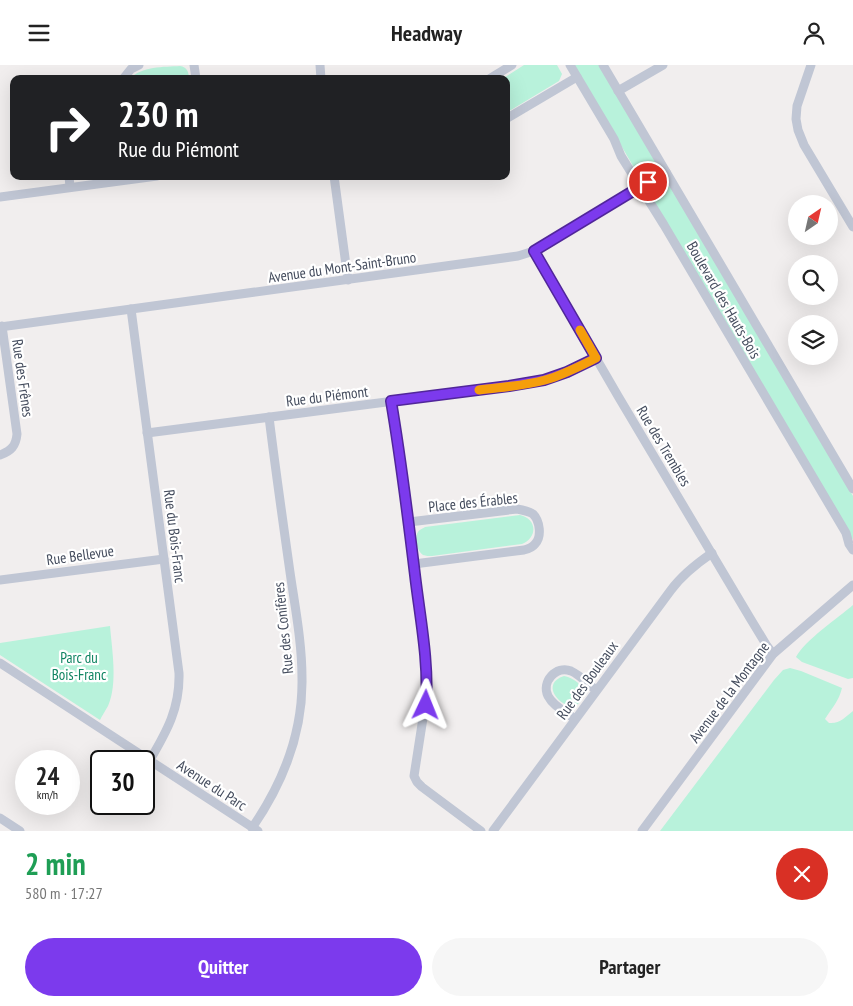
<!DOCTYPE html>
<html lang="fr">
<head>
<meta charset="utf-8">
<style>
  body { margin:0; font-family:"PT Sans Narrow",sans-serif; background:#f6f6f6; color:#222; height:100vh; display:flex; flex-direction:column; font-size:19px; white-space:nowrap }
  * { box-sizing:border-box; margin:0 }
  p { font-size:16px; color:#767676 }
  .icon { flex:none; width:28px; height:28px; fill:none; stroke:currentColor; stroke-width:2; stroke-linecap:round; stroke-linejoin:round }
  .map { position:relative; height:766px; overflow:hidden }
  .panel { display:flex; flex-direction:column; background:#fff; flex:1 }
  .panel>* { flex:none }
  .guide { position:absolute; left:10px; top:10px; width:500px; height:105px; border-radius:10px; box-shadow:0 5px 20px #0002; background:#202124; color:#fff; overflow:hidden }
  .needle { width:32px; rotate:34deg }
  .tools { position:absolute; left:788px; top:130px; display:grid; gap:10px }
  .tools a { display:grid; place-items:center; width:50px; height:50px; border-radius:50%; background:#fff; box-shadow:0 5px 20px #0002; font-size:25px }
  .speed { position:absolute; left:15px; top:685px; display:flex; gap:10px; font-size:25px; font-weight:700; text-align:center }
  .speed>* { display:grid; place-content:center; width:65px; height:65px; border-radius:50%; background:#fff; box-shadow:0 5px 20px #0002; line-height:1 }
  .speed small { font-size:12px; font-weight:400 }
  .speed .limit { border:2px solid #111; border-radius:8px; background:#fff; color:#111 }
  .pin { position:absolute; display:grid; place-items:center; width:42px; height:42px; color:#fff; margin:-21px; border:2px solid #fff; border-radius:50%; box-shadow:0 1px 5px #0007 }
  .me { position:absolute; width:55px; margin:-28px; rotate:2deg; stroke-linejoin:round; filter:drop-shadow(0 0 4px #0008) }
  .turn { display:flex; align-items:center; gap:18px; height:105px; padding:0 25px; font-size:22px }
  .turn .icon { width:65px; height:65px; stroke-width:2.5 }
  .turn b { display:block; font-size:35px; line-height:42px }
  .round { display:grid; place-items:center; flex:none; width:52px; height:52px; border-radius:26px; background:#f6f6f6 }
  .summary { display:flex; align-items:center; justify-content:space-between; height:85px; padding:0 25px }
  h1 { font-size:30px; font-weight:800; line-height:38px; color:#1e9e55 }
  .cta { display:flex; gap:10px; margin-top:auto; padding:10px 25px }
  .cta a { flex:1; height:58px; border-radius:30px; background:#7c3aed; color:#fff; font-size:20px; font-weight:800; line-height:58px; text-align:center }
  .cta a+a { background:#f6f6f6; color:#222 }
  header { display:flex; justify-content:space-between; align-items:center; height:65px; padding:0 25px; background:#fff; font-size:22px; font-weight:800 }
  .map>svg:first-child { display:block }
</style>
</head>
<body>
<header><svg class="icon" aria-label="menu" viewBox="0 0 24 24"><path d="M4 6h16M4 12h16M4 18h16"/></svg>Headway<svg class="icon" aria-label="person" viewBox="0 0 24 24"><circle cx="12" cy="8" r="4"/><path d="M4 21q1-7 8-7t8 7"/></svg></header>
<div class="map">
<svg width="853" height="766" viewBox="0 0 853 766">
  <rect width="100%" height="100%" fill="#f1eeee"/>
  <g fill="#b8f2db">
    <polygon points="524,0 557,0 562,9 559,16 506,48 506,14 502,14"/>
    <path d="M574,0h25l57,96c0,14 -9,18 -20,10z"/>
    <path d="M180,1c7,1 9,6 9,13h-59c11,-13 34,-12 50,-13z"/>
    <path d="M660,119c5,-1 8,1 12,5l181,307v44l-201,-341c-1,-8 1,-11 8,-15z"/>
    <path d="M520,450c17,4 18,22 2,29l-90,12c-3,0 -6,0 -9,-1 -6,-4 -9,-17 -5,-23 2,-3 4,-3 7,-5z"/>
    <path d="M853,540v73l-5,1 -46,-17 -6,-5c8,-16 43,-40 57,-52z"/>
    <path d="M110,561c2,24 8,58 -2,80 -3,5 -6,10 -8,14l-100,-65v-12z"/>
    <path d="M790,603l11,3 41,17c-3,13 -10,20 -17,31l4,4c11,1 16,-6 24,-12v120h-193l114,-151 9,-10z"/>
    <path d="M564,611c12,2 27,15 15,27 -12,12 -43,-18 -15,-27z"/>
  </g>
  <g fill="none" stroke-linecap="round" stroke-linejoin="round">
    <g stroke="#c0c6d4" stroke-width="9">
      <polyline points="194,0 196,14"/>
      <polyline points="320,0 321,14"/>
      <polyline points="570,0 614,74 621,91 664,160 846,468 849,479 853,485"/>
      <polyline points="603,0 853,424"/>
      <polyline points="811,0 797,41 796,54 798,65 804,80 853,162"/>
      <polyline points="123,14 131,4 139,0"/>
      <polyline points="489,14 512,0"/>
      <polyline points="618,26 663,0"/>
      <polyline points="506,54 577,12"/>
      <polyline points="69,111 70,122"/>
      <polyline points="334,111 348,215"/>
      <polyline points="0,132 157,111"/>
      <polyline points="534,186 618,331 750,553 767,581 773,589"/>
      <path d="M131,244l48,364c1,35 -12,58 -29,87"/>
      <polyline points="0,262 518,191 534,186 666,107"/>
      <polyline points="391,336 409,457 426,598 425,640 414,711 417,717 422,722 481,766"/>
      <polyline points="147,368 533,318 557,311 596,293"/>
      <path d="M0,390c11,-4 16,-9 17,-21l-15,-108"/>
      <path d="M409,457l108,-13c6,1 11,2 16,5 7,7 9,23 2,30 -3,4 -7,5 -11,6l-110,14"/>
      <polyline points="0,515 164,494"/>
      <polyline points="0,598 258,766"/>
      <path d="M575,654c-9,-7 -22,-13 -27,-23 -7,-14 8,-31 23,-25 9,4 17,13 25,19"/>
      <polyline points="0,753 20,766"/>
      <path d="M252,763c31,-45 51,-96 50,-150 0,-38 -8,-76 -13,-113 -7,-50 -14,-99 -20,-148"/>
      <path d="M493,766l178,-241c11,-15 25,-26 41,-37"/>
      <polyline points="642,766 773,589 853,520"/>
    </g>
  </g>
  <g fill="none" stroke-linecap="round" stroke-linejoin="round">
    <defs>
      <path id="route" d="M426,640c3,-44 -6,-87 -11,-130 -7,-58 -14,-116 -24,-174l118,-15 35,-6 23,-8 29,-14 -62,-107 114,-69"/>
    </defs>
    <use href="#route" stroke="#51269a" stroke-width="12"/>
    <use href="#route" stroke="#7c3aed" stroke-width="9"/>
    <path stroke="#f59e0b" stroke-width="9" d="M479,325c22,-3 45,-4 66,-10 18,-5 35,-14 51,-22l-16,-28"/>
  </g>
  <g text-anchor="middle" dominant-baseline="central" stroke-width="4.5" stroke-linejoin="round" paint-order="stroke">
    <g font-size="15" fill="#444c5d" stroke="#fff">
      <text transform="translate(342 202) rotate(-8)">Avenue du Mont-Saint-Bruno</text>
      <text transform="translate(724 235) rotate(60)">Boulevard des Hauts-Bois</text>
      <text transform="translate(23 313) rotate(82)">Rue des Frênes</text>
      <text transform="translate(327 331) rotate(-7)">Rue du Piémont</text>
      <text transform="translate(664 381) rotate(59)">Rue des Trembles</text>
      <text transform="translate(473 437) rotate(-6)">Place des Érables</text>
      <text transform="translate(175 471) rotate(83)">Rue du Bois-Franc</text>
      <text transform="translate(80 490) rotate(-8)">Rue Bellevue</text>
      <text transform="translate(283 563) rotate(-96)">Rue des Conifères</text>
      <text transform="translate(587 615) rotate(-54)">Rue des Bouleaux</text>
      <text transform="translate(729 627) rotate(-53)">Avenue de la Montagne</text>
      <text transform="translate(212 720) rotate(33)">Avenue du Parc</text>
    </g>
    <g font-size="15" fill="#0f8462" stroke="#fff">
      <text x="79" y="592">Parc du<tspan x="79" dy="17">Bois-Franc</tspan></text>
    </g>
  </g>
</svg>
<div class="tools">
<a><svg class="needle" viewBox="-14 -14 28 28"><path d="M0-13l5 13h-10z" fill="#e53935"/><path d="M0 13l5-13h-10z" fill="#767676"/></svg></a>
<a><svg class="icon" aria-label="search" viewBox="0 0 24 24"><circle cx="10" cy="10" r="6"/><path d="M15 15l6 6"/></svg></a>
<a><svg class="icon" aria-label="layers" viewBox="0 0 24 24"><path d="M12 4l9 5-9 5-9-5zM3 14l9 5 9-5"/></svg></a>
</div>
<div class="speed"><div>24<small>km/h</small></div><div class="limit">30</div></div>
<div class="pin" style="left:648px;top:117px;background:#d93025"><svg class="icon" aria-label="arrive" viewBox="0 0 24 24"><path d="M6 21V4h12l-3 4 3 4H6"/></svg></div>
<svg class="me" style="left:426px;top:640px" viewBox="-20 -20 40 40"><path d="M0-17L14 15 0 8-14 15z" fill="#7c3aed" stroke="#fff" stroke-width="4"/></svg>
<div class="guide">
<div class="turn"><svg class="icon" aria-label="right" viewBox="0 0 24 24"><path d="M7 20v-9h11M14 6l5 5-5 5"/></svg><div><b>230 m</b>Rue du Piémont</div></div>
</div>
</div>
<section class="panel">
<div class="summary"><div><h1>2 min</h1><p>580 m · 17:27</p></div><a class="round" style="background:#d93025;color:#fff"><svg class="icon" aria-label="close" viewBox="0 0 24 24"><path d="M6 6l12 12M18 6L6 18"/></svg></a></div>
<div class="cta"><a>Quitter</a><a>Partager</a></div>
</section>
</body>
</html>
